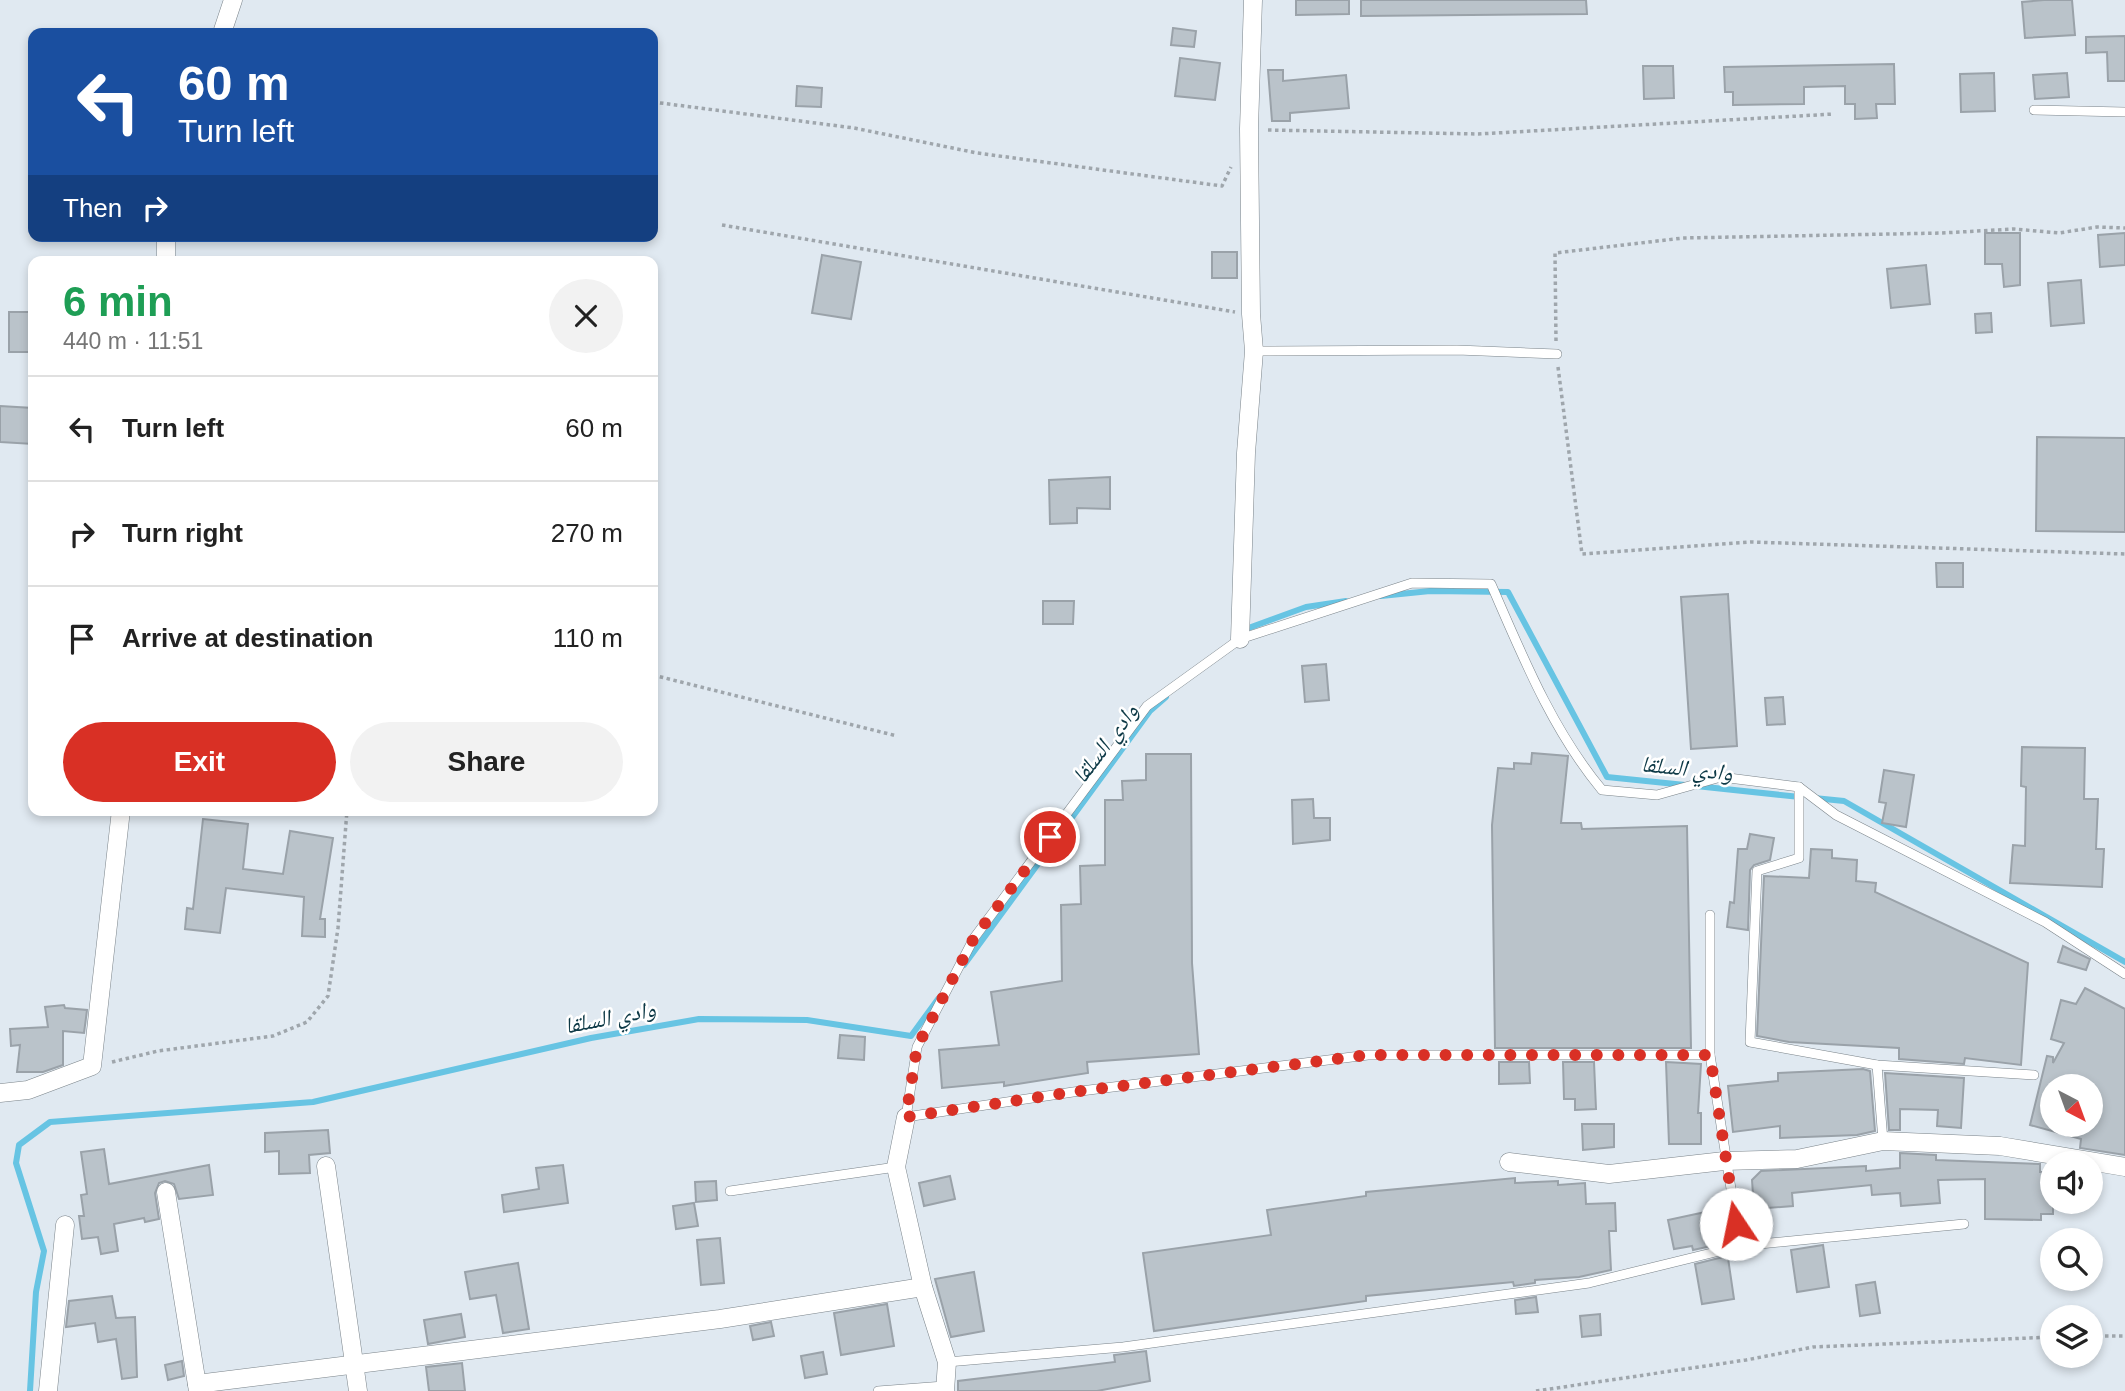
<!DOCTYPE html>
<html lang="en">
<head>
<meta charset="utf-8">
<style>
  body { margin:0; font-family:Arial,"Noto Naskh Arabic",sans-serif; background:#f2f2f2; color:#222; height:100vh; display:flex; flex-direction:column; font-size:26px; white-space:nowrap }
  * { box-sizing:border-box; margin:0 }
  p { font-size:23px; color:#767676 }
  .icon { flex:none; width:38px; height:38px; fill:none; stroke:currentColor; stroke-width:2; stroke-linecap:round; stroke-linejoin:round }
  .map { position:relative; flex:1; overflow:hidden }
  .drawer { position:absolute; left:28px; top:256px; width:630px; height:560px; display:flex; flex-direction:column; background:#fff; border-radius:14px; box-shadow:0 4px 10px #0003 }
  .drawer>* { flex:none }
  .hud { position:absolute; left:28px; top:28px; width:630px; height:214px; border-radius:14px; box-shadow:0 4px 10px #0003; background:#1a4fa0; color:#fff; overflow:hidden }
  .needle { width:46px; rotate:139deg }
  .controls { position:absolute; left:2040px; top:1074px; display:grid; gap:14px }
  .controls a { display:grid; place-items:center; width:63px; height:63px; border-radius:50%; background:#fff; box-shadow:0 4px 10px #0003; font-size:35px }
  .pin { position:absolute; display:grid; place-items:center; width:60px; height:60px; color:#fff; margin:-30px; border:4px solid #fff; border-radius:50%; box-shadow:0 2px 7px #0007 }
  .me { position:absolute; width:77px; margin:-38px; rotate:349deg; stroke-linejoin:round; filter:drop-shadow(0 0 5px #0008) }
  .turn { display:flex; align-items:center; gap:24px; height:147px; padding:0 35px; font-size:32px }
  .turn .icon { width:91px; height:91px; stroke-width:2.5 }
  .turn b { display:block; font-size:49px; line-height:60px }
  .then { display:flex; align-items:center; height:66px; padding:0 35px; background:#0003; gap:14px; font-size:26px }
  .round { display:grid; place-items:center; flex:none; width:74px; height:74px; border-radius:37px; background:#f2f2f2 }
  .overview { display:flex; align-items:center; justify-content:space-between; height:119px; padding:0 35px }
  h1 { font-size:42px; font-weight:800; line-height:52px; color:#1e9e55 }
  .button { display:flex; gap:14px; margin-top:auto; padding:14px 35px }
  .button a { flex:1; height:80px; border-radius:42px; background:#d93025; color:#fff; font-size:28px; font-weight:800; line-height:80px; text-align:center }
  .button a+a { background:#f2f2f2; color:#222 }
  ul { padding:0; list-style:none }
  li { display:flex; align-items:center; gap:21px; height:105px; padding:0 35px; border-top:2px solid #e0e0e0 }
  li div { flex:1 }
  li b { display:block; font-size:26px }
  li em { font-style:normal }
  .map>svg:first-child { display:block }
</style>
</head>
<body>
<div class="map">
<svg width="2125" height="1391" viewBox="0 0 2125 1391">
  <rect width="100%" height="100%" fill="#e0e9f1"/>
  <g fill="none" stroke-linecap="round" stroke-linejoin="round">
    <g stroke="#67c4e3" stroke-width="6">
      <polyline points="1381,596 1430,591 1508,592 1607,777 1685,785"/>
      <polyline points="1243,630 1306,607 1346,601"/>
      <polyline points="1696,786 1800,797"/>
      <polyline points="1814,798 1844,801 2125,962"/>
      <polyline points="964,965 1150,711 1166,697"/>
      <polyline points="30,1391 36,1292 44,1251 16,1163 19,1145 50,1122 313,1102 591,1038 699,1019 807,1020 911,1036 938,999"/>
    </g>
  </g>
  <g fill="#bac3ca" stroke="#9aa2a9" stroke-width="2" fill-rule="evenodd">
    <polygon points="1296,0 1349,0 1349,14 1296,15"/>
    <polygon points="1361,0 1586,0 1587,14 1361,16"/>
    <polygon points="2044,0 2072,0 2075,35 2025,38 2022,2"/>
    <polygon points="1173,28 1196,31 1194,47 1171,45"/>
    <polygon points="2125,36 2125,81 2108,81 2107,52 2086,53 2086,37"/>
    <polygon points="1180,58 1220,63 1215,100 1175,96"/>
    <polygon points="1894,64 1895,104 1876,104 1877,118 1855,119 1855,104 1845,104 1845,86 1804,87 1804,104 1733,105 1733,92 1725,92 1724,67"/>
    <polygon points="1643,66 1673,66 1674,98 1644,99"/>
    <polygon points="1268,70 1283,70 1283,81 1346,75 1349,108 1290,113 1290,121 1272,121"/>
    <polygon points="1994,73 1995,111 1961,112 1960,74"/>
    <polygon points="2067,73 2069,97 2035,99 2033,75"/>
    <polygon points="797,86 822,88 821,107 796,106"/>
    <polygon points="1985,233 2020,233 2020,285 2004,287 2002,264 1985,264"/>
    <polygon points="2125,233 2125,265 2100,267 2098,235"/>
    <rect x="1212" y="252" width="25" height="26"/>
    <polygon points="822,255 861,262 851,319 812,313"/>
    <polygon points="1926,265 1930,304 1891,308 1887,269"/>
    <polygon points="2081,280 2084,323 2051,326 2048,283"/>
    <rect x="9" y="312" width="24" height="40"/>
    <polygon points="1991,313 1992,332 1976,333 1975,314"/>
    <polygon points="0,406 33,408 33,444 0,442"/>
    <polygon points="2037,437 2125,438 2125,532 2036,531"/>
    <polygon points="1110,477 1110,509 1077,508 1077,523 1050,524 1049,480"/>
    <polygon points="1936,563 1963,563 1963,587 1937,587"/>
    <polygon points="1728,594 1737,746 1691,749 1681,597"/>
    <polygon points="1043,601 1074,601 1073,624 1043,624"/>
    <polygon points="1326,664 1329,700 1305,702 1302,666"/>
    <polygon points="1783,697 1785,724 1767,725 1765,698"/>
    <polygon points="2022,747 2085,748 2084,799 2098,799 2096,849 2104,849 2102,887 2010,883 2013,845 2025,846 2026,787 2021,786"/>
    <polygon points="1532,753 1568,756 1561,823 1581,823 1582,829 1687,826 1691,1048 1495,1048 1492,825 1498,768 1514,769 1514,763 1531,764"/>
    <polygon points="1146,754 1191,754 1192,963 1199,1054 1087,1062 1088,1073 1004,1086 1004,1082 942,1088 939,1050 999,1045 991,992 1062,981 1061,905 1081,904 1080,866 1105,865 1105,800 1123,800 1122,781 1146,780"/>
    <polygon points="1884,770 1914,775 1906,827 1882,823 1886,803 1879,802"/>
    <polygon points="1313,799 1314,818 1330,818 1330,840 1293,844 1292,800"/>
    <polygon points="203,819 248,824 243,869 283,874 290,831 333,838 320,919 325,919 325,937 302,936 304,897 226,888 220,933 185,929 187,908 193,909"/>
    <polygon points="1750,834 1774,838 1770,860 1754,865 1750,870 1748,930 1727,927 1730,902 1734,903 1738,849 1747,849"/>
    <polygon points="1811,849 1832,850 1832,858 1857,860 1856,881 1876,883 1875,892 2028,963 2021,1065 1965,1058 1964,1064 1899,1059 1899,1048 1789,1042 1757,1036 1764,876 1809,878"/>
    <polygon points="2063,946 2090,959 2086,970 2058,962"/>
    <path d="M2085,988l40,21v146l-45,-7 1,-9 -51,-14 17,-69 6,1v6l11,-20 -13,-4 10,-39 15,4zM2053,1087h38v38h-38z"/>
    <polygon points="64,1005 65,1008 87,1010 84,1033 63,1031 63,1065 43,1072 17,1072 20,1045 11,1046 10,1029 48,1027 45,1007"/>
    <polygon points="840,1035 865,1037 864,1060 838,1058"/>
    <polygon points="1499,1062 1529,1062 1530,1083 1499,1084"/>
    <polygon points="1563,1062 1594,1062 1596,1109 1575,1110 1575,1099 1564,1099"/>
    <polygon points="1666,1062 1701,1064 1698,1113 1701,1113 1701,1144 1669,1144"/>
    <polygon points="1863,1069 1870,1071 1875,1131 1857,1135 1780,1138 1780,1126 1733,1132 1728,1086 1778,1081 1778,1073"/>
    <polygon points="1885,1073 1964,1078 1961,1128 1937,1126 1938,1110 1900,1109 1900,1130 1889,1130"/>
    <polygon points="1582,1124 1614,1124 1614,1147 1583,1150"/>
    <polygon points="328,1130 330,1153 309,1155 310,1173 279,1174 279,1151 265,1152 265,1133"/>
    <polygon points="104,1149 109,1184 209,1165 213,1195 179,1199 174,1184 165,1181 159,1183 155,1193 159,1219 145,1222 144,1218 114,1224 118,1251 101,1254 98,1237 82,1239 79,1216 84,1216 81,1195 87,1194 81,1152"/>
    <polygon points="1900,1153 1936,1155 1936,1160 2040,1164 2040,1172 2053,1172 2053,1214 2041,1214 2041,1220 1985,1219 1985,1179 1938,1180 1940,1203 1901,1206 1900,1193 1872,1195 1871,1185 1792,1193 1793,1206 1754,1209 1752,1180 1761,1171 1866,1166 1866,1171 1900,1168"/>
    <polygon points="563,1165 568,1203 504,1212 502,1195 539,1189 536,1168"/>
    <polygon points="950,1176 955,1199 924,1206 919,1183"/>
    <polygon points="1515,1178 1515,1183 1558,1181 1558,1185 1585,1183 1586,1204 1615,1203 1616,1231 1609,1231 1611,1270 1579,1277 1535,1280 1535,1283 1514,1286 1513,1282 1366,1296 1366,1301 1154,1331 1143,1253 1271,1235 1267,1210 1366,1196 1366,1192"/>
    <polygon points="716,1181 717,1200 696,1202 695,1182"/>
    <polygon points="694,1203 698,1226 676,1229 673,1206"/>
    <polygon points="1710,1211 1716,1245 1693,1250 1692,1246 1674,1249 1668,1220"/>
    <polygon points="720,1238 724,1283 701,1285 697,1240"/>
    <polygon points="1823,1245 1829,1287 1797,1292 1791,1250"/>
    <polygon points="1719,1258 1728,1258 1734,1299 1702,1304 1695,1264"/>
    <polygon points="518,1263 529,1329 503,1333 496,1295 470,1299 465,1272"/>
    <polygon points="974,1272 984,1331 951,1337 935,1279"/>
    <polygon points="1875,1282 1880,1313 1860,1316 1856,1285"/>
    <polygon points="112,1296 116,1318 135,1317 137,1377 122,1379 116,1339 98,1342 95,1323 66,1327 69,1301"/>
    <polygon points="1536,1297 1538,1312 1516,1314 1515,1300"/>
    <polygon points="887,1304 894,1346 841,1355 834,1313"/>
    <polygon points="461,1314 465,1337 428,1344 424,1320"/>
    <polygon points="1600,1314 1601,1335 1582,1337 1580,1316"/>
    <polygon points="771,1322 774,1336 753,1340 750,1326"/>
    <polygon points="1146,1351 1150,1381 1097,1391 958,1391 958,1381 1115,1362 1114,1355"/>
    <polygon points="823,1352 827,1374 805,1378 801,1356"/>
    <polygon points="182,1361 184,1376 168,1380 165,1365"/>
    <polygon points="462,1363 465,1391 429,1391 426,1367"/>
  </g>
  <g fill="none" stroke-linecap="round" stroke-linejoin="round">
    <defs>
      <g id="service">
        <polyline points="2034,110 2125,112"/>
        <polyline points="1254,351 1457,350 1557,354"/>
        <polyline points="1799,787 1799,858 1757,871 1750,1042 1877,1065 2034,1075"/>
        <polyline points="1710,915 1710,1055 1740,1246"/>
        <path d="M1710,1055h-342l-295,37 -167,25 11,-70 57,-109 173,-232 93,-67 172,-56 79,1c31,71 61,146 111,206l55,5 64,-18 78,10 37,28 209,107 80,52"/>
        <polyline points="1877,1065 1883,1141"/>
        <polyline points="730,1191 896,1167"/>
        <polyline points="947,1362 1123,1347 1589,1283 1740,1246 1964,1224"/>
        <polyline points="878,1391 944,1386"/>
      </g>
      <g id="minor">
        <polyline points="222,33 233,0"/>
        <polyline points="166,261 166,236"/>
        <polyline points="1240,639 1246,453 1254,351 1251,314 1249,129 1253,0"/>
        <polyline points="0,1093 28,1090 92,1066 121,810"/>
        <polyline points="906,1117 896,1167 923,1287 947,1362 945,1391"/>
        <polyline points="1509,1162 1609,1174 1724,1161 1797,1159 1883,1141 2000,1146 2125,1167"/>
        <polyline points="326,1166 358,1391"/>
        <polyline points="166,1192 198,1391"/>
        <polyline points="197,1384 720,1319 923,1287"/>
        <polyline points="48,1391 65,1225"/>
      </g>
    </defs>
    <use href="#service" stroke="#7a8389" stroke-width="10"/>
    <use href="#minor" stroke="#7a8389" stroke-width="19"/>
    <g stroke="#9fa6ac" stroke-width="3.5" stroke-dasharray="3.5 3.5" stroke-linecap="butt">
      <polyline points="653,102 854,128 977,153 1222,186 1231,167"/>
      <polyline points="1268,130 1478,134 1834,114"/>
      <polyline points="722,225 1235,312"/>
      <polyline points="1556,341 1555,253 1683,238 1942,233 2014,229 2059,233 2097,227 2125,228"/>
      <polyline points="1558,367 1582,554 1751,542 2125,554"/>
      <polyline points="653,675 897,736"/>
      <polyline points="112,1062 158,1051 273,1036 307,1022 328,996 338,928 347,810"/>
      <polyline points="2091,1336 2125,1336"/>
      <polyline points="1536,1391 1746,1360 1813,1347 2053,1337"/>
    </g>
    <use href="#service" stroke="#fff" stroke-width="9"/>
    <use href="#minor" stroke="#fff" stroke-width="18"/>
  </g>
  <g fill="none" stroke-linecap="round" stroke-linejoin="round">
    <polyline stroke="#d93025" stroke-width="12" stroke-dasharray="0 21.6" points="1050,837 974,938 917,1047 906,1117 1073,1092 1368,1055 1710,1055 1736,1224"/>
  </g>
  <g text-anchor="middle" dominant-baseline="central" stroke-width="5" stroke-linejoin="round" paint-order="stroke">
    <g font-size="23" font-style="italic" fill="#0d3946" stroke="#fff">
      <text transform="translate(1105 743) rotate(-53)">وادي السلقا</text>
      <text transform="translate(1687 768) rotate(6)">وادي السلقا</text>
      <text transform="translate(610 1017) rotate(-11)">وادي السلقا</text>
    </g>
  </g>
</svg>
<div class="controls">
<a><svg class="needle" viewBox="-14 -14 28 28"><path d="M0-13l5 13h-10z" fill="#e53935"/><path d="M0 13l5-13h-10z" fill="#767676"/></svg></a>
<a><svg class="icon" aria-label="sound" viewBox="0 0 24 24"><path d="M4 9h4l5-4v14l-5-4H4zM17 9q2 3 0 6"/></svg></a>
<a><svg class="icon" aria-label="search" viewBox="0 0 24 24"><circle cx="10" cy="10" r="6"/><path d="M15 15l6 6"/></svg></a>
<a><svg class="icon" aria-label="layers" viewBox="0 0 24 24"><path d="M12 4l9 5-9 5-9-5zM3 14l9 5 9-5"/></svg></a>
</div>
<div class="pin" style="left:1050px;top:837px;background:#d93025"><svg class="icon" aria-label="arrive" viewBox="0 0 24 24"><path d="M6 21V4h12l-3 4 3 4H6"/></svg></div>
<svg class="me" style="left:1736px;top:1224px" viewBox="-20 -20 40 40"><circle r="19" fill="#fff"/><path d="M0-13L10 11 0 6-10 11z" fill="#d93025"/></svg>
<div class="hud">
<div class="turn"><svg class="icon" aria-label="left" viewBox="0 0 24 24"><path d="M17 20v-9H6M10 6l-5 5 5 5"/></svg><div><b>60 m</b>Turn left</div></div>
<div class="then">Then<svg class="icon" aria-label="right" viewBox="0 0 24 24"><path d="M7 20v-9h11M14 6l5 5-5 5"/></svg></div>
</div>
<section class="drawer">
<div class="overview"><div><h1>6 min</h1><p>440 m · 11:51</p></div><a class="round"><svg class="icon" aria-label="close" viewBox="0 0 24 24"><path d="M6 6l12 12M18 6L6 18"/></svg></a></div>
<ul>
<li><svg class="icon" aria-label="left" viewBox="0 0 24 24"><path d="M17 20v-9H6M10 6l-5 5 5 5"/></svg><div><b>Turn left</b></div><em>60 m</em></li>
<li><svg class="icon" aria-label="right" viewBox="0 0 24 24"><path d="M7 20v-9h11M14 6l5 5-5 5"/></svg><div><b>Turn right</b></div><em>270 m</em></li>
<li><svg class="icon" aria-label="arrive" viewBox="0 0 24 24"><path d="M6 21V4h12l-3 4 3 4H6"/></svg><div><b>Arrive at destination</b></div><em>110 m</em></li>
</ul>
<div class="button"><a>Exit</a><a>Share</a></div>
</section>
</div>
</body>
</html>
